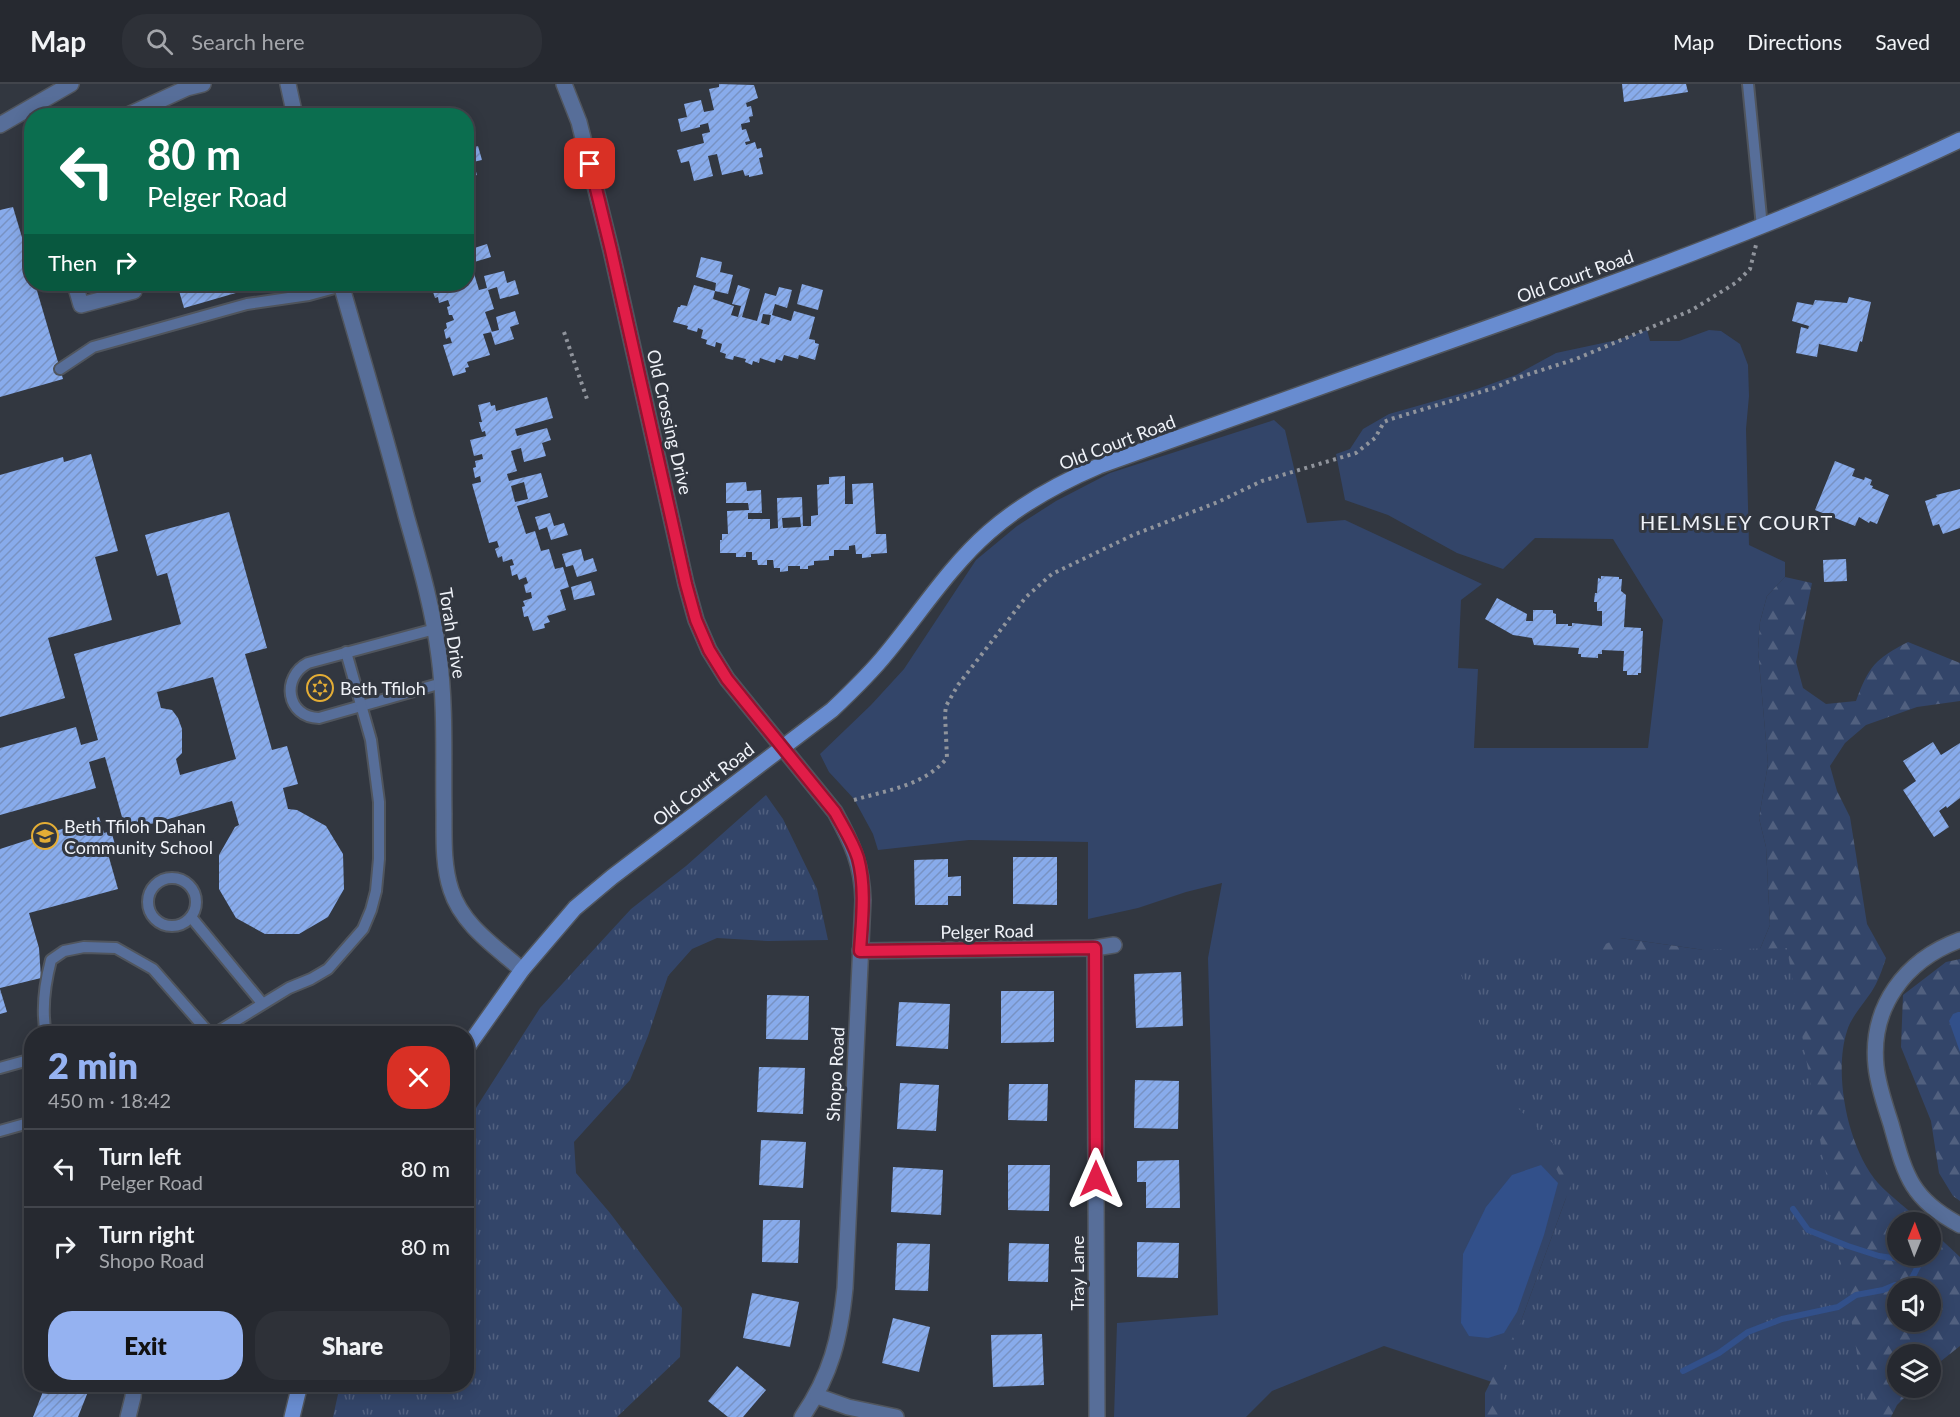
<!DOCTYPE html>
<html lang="en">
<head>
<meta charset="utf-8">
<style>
  body { margin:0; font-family:Lato,sans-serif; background:#2e3138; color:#f1f3f6; height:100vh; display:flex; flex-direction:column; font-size:22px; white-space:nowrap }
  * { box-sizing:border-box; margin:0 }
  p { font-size:20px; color:#a4a6ab }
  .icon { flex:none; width:33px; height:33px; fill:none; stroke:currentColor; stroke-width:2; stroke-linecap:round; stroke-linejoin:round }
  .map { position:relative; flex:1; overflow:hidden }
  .details { position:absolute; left:24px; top:942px; width:450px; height:366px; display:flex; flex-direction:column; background:#262930; border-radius:24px; box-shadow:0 3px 15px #0003,0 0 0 2px #42454c }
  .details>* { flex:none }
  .banner { position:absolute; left:24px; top:24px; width:450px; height:183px; border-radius:24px; box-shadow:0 3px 15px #0003,0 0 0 2px #42454c; background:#0b6e4f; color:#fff; overflow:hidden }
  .needle { width:39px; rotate:1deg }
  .buttons { position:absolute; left:1887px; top:1128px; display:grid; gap:12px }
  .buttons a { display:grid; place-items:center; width:54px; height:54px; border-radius:50%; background:#262930; box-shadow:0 3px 15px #0003,0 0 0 2px #42454c; font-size:30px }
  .pin { position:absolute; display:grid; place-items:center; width:51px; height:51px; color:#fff; margin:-26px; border-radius:12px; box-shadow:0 3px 9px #0006 }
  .me { position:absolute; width:66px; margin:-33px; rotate:0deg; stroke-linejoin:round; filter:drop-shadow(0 0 4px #0008) }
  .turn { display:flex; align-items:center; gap:21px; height:126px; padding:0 24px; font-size:27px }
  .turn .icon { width:78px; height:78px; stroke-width:2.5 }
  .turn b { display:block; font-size:42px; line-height:51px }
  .then { display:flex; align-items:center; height:57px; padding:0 24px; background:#0003; gap:12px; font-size:22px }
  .round { display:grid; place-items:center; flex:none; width:63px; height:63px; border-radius:24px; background:#2e3138 }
  .overview { display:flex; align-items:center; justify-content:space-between; height:102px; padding:0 24px }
  h1 { font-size:36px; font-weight:800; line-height:45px; color:#95b2f1 }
  .action { display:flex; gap:12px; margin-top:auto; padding:12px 24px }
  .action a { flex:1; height:69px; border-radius:24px; background:#95b2f1; color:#111; font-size:24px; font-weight:800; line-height:69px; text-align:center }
  .action a+a { background:#2e3138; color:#f1f3f6 }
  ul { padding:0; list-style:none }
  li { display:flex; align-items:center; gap:18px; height:78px; padding:0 24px; border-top:2px solid #42454c }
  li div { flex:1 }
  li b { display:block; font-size:22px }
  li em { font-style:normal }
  header { display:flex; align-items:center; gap:36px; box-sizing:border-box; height:84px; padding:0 30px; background:#262930; border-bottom:2px solid #42454c }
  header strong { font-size:28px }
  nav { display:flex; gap:33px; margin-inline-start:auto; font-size:21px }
  .search { width:420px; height:54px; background:#2e3138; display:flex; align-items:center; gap:15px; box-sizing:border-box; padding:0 21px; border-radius:24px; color:#a4a6ab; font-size:22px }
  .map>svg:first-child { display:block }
</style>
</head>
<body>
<header>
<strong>Map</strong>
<div class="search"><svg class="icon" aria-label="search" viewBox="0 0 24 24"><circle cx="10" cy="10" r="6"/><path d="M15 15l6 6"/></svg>Search here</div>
<nav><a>Map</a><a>Directions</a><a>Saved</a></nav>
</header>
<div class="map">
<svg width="1960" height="1333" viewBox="0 0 1960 1333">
  <defs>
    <pattern id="forest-firs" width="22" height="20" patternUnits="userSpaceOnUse" patternTransform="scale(1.5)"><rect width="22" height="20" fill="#334569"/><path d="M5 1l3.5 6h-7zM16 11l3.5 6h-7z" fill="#51607f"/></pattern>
    <pattern id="park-tufts" width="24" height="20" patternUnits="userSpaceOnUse" patternTransform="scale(1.5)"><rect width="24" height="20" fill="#334569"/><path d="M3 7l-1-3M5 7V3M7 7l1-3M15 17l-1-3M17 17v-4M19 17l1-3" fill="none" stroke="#51607f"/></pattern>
    <pattern id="building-hatch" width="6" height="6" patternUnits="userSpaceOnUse" patternTransform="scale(1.5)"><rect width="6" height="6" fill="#88abeb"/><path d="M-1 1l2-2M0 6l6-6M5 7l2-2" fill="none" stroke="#7892c3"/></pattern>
  </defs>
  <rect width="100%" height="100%" fill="#323740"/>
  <polygon fill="#334569" points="1647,246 1650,257 1679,257 1709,246 1721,247 1740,260 1748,281 1749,312 1746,345 1749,461 1785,478 1785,493 1767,512 1760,538 1758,566 1768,680 1759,734 1766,763 1770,841 1760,865 1732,870 1620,854 1577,1084 1498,1300 1384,1262 1272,1307 1246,1333 1114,1333 1117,1239 1218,1231 1208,874 1222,799 1186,808 1138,824 1088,835 1088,758 969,756 878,766 873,750 854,715 829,688 820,670 871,621 904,585 976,476 1017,442 1056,417 1110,389 1274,336 1285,346 1307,439 1345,436 1482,500 1461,516 1458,584 1478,585 1474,664 1648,664 1663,536 1613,455 1535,454 1503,485 1457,469 1388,431 1345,416 1336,370 1350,365 1363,345 1389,330 1477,305 1516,291 1556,269 1617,256"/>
  <g fill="url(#forest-firs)" fill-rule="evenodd">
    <path d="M1785,493l27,6 -16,79 7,26 23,16 30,-3c13,-35 19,-42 52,-59l52,21v38l-43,6 -51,18 -21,18 -15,23 7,25 13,26 17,107 19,34c-3,9 -6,18 -10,26 -8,16 -24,30 -29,47 -14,43 1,118 31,152 13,14 30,26 44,39h-24v34h32l1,-26 29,27v89l-29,23 -1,-15h-32v34h16l-17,17 -6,12h-406v-24l63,-126 19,-51 -1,-27 -46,-94 51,-137 49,-20 112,16 28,-5 10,-24 -4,-78 -7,-29 9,-54 -10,-114 2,-28 7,-26zM1898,1204h32v34h-32z"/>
    <polygon points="1960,875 1960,1117 1953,1112 1939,1089 1931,1037 1901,963 1903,911 1946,878"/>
  </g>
  <g fill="url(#park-tufts)">
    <polygon points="766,711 783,735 817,805 828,856 768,857 717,854 692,865 668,892 648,952 630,996 574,1058 576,1089 610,1129 682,1224 680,1273 617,1333 333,1333 340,1301 466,1300 467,1038 540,924 631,825 686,782"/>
    <polygon points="1787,864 1868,1333 1503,1333 1498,1300 1577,1084 1509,1015 1453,870"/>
  </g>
  <g fill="#32508a">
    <polygon points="1958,928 1960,928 1960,968 1949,937 1953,930"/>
    <polygon points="1541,1081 1558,1099 1544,1151 1517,1228 1504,1249 1488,1254 1469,1252 1461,1239 1463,1170 1486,1123 1512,1091"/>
  </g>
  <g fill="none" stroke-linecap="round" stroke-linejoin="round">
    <g stroke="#32508a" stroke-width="6">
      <polyline points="1793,1125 1808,1146 1848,1162 1879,1172 1899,1175 1923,1173"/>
      <polyline points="1683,1287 1719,1269 1748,1248 1782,1235 1838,1223 1856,1211 1883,1206 1895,1201 1906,1202 1913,1192 1923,1173"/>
    </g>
  </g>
  <g fill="url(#building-hatch)" fill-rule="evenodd">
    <polygon points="719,0 754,1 758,14 746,19 747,23 751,22 753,32 749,33 750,38 741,40 742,46 746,45 750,57 745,58 746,61 755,58 757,65 761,64 763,73 759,74 763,90 749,93 749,91 745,92 743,86 722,91 717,70 708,72 713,92 694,97 689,77 681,79 677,66 704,59 702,50 710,48 708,39 700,41 700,43 681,48 678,35 687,33 684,20 701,16 704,28 714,26 709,5 719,3"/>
    <polygon points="1622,0 1686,0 1688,8 1624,18"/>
    <polygon points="478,62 482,76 473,78 477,91 466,94 466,66"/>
    <polygon points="472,108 476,122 466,124 466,110"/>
    <polygon points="13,123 32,187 32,200 35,200 63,295 0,313 0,126"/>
    <polygon points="466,131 469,131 476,156 466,159"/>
    <polygon points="487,160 491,173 471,179 468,166"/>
    <polygon points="701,173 722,178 720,188 733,191 728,210 715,207 716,199 696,193"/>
    <polygon points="473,186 479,206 487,204 484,192 504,187 507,199 515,196 519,210 500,215 497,203 488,206 494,225 485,228 492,248 483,250 490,271 467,278 469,283 465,284 466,288 453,292 443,261 452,259 450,253 446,255 444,246 447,244 446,239 454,236 452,231 449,231 447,223 450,222 448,216 439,219 438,213 435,214 432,205 436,203 435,200 466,200 466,188"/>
    <polygon points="177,200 252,200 253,204 184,224"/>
    <polygon points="802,200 823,206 818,226 797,220"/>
    <path d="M694,201l21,6 -2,8 21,7 -3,9 7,2 3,-11 -9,-2 6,-19 12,4 -8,28 15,4 8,-28 11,3 3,-9 13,3 -5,18 -12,-4 -3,11 19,6 3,-10 21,6 -6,22 6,1v3l4,1 -4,16 -16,-5 -1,4 -14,-4 -2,6 -6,-2 -1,4 -15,-5 -1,5 -6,-2 -1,4 -7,-3 1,-3 -12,-3 -1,4 -8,-2 1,-4 -6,-2 2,-8 -6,-2 -1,5 -9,-3 1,-4 -6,-2 2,-8 -5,-2 -1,4 -10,-3 1,-3 -15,-4 5,-15h2l1,-2 6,1zM763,230l8,1 -2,10 -8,-2z"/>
    <polygon points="1849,213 1871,218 1862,258 1860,257 1857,268 1819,260 1817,273 1796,269 1801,243 1808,245 1809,242 1792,237 1797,218 1813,221 1815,216 1847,219"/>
    <polygon points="515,227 519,240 510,243 514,255 495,261 491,248 499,246 496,233"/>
    <path d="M547,313l6,21 -38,11 2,7 30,-8 4,12 -9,3 4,13 -22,6 -3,-14 -10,3 6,20 -10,3 2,7 32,-8 7,24 -31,9 9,28 9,-3 6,20 8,-2 6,20 8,-2 6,20 -9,3 6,20 -19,6 3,6 -6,2 1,4 -12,3 -5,-15 -4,1 -2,-10 3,-1 -2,-5 9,-3 -1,-6 -5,1 -2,-8 4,-2 -2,-6 -7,3 -2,-6 -5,2 -2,-10 4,-1 -2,-6 -9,3 -1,-6 -4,2 -3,-9 4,-2 -2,-6 -8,2 -17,-59 9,-2 -1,-6 -5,2 -2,-10 3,-1 -1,-6 8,-2 -1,-5 -8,2 -4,-16 16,-4 -1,-5 -3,1 -3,-10h3l-4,-17 12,-3 1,4 4,-1 1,6zM524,398l4,17 -13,3 -4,-16z"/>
    <polygon points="91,370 118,467 95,473 112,536 48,554 65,614 0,633 0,391 63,373 64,378"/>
    <polygon points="1835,377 1855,385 1852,392 1864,396 1865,393 1872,396 1870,401 1873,402 1872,404 1889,411 1877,440 1870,437 1869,439 1859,433 1855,442 1815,426"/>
    <path d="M845,392v28h8l-1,-20 21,-1 3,51h10l1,19 -16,1v3l-9,1v-4h-6l-1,-9 -6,1v4h-15v6h-5v4l-15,1v4l-6,1v3h-8v-3h-12v5l-8,1v-4h-6l-1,-8h-6v5h-9l-1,-5h-5v-8h-6v5h-10v-4h-16v-13h2v-6h6l-1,-23 22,-1 -1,-7h-22v-20l20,-1 1,9 14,-1 1,23h-14v6h22v10l8,-1 -1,-30 25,-1 1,29h8v-10l7,-1 -1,-30 12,-1v-7zM800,433l1,10 -18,1 -1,-10z"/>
    <polygon points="1960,405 1960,444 1943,450 1939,440 1933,442 1925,417 1937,413 1936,411"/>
    <path d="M229,428l38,136 -22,6 27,96 15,-4 11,38 -15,4 5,21 9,1 29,16 17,28 1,35 -16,28 -29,17h-34l-29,-16 -17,-29v-34l16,-28 4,-2 -7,-24 -106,30 -21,-74 -16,5 7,26 -96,27v-67l76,-21 5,18 17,-5 -24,-86 107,-30 -14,-51 -10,3 -12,-41zM213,593l23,82 -56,16 -4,-16 6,-6v-24l-4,-11 -6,-8 -11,-2 -4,-16z"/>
    <polygon points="550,429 554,442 564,439 568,451 551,456 547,443 539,446 535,433"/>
    <polygon points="581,465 584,477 593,474 597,487 577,493 573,481 566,483 562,470"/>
    <polygon points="1846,475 1847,497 1824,498 1823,476"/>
    <polygon points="1601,492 1619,493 1619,495 1622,495 1621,507 1626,511 1624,543 1641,544 1641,547 1643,547 1641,589 1638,589 1638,591 1627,591 1627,587 1623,587 1624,567 1602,566 1602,570 1598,570 1598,574 1581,573 1581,570 1578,570 1579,564 1534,561 1532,554 1513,551 1485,535 1497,514 1527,530 1526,537 1533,537 1533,526 1553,526 1553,529 1556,530 1556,540 1568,540 1568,542 1572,542 1572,539 1602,542 1602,527 1597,527 1597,518 1594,518 1595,509 1597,509 1598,494 1601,495"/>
    <polygon points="591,497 595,511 574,516 571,503"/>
    <polygon points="1933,658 1941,671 1960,659 1960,714 1947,724 1946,722 1939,727 1949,743 1934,753 1903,706 1916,697 1903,677"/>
    <polygon points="99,733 104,749 111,747 117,767 108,770 118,805 29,829 39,864 41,894 0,904 0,765"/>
    <polygon points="1013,773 1057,773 1057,821 1013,820"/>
    <polygon points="948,775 948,793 961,792 961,812 948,812 948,821 915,821 914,776"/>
    <polygon points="1181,888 1183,942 1136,944 1134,890"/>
    <polygon points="0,905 7,928 0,930"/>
    <polygon points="1001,907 1054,907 1054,958 1001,959"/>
    <polygon points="767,911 809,912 808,956 766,955"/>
    <polygon points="899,918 950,920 948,965 896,962"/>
    <polygon points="759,983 805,984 803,1030 757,1028"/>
    <polygon points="1135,996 1179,997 1178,1045 1134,1044"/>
    <polygon points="900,999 939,1001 936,1047 897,1045"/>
    <polygon points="1009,1000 1048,1000 1047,1037 1008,1036"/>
    <polygon points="761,1056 806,1058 803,1104 759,1101"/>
    <polygon points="1179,1076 1180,1124 1146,1124 1146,1098 1137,1098 1137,1077"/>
    <polygon points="1008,1081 1050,1081 1049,1127 1008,1126"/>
    <polygon points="893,1083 943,1086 941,1131 891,1128"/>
    <polygon points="763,1136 800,1136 798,1179 762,1178"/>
    <polygon points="1137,1158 1179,1159 1178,1194 1137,1193"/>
    <polygon points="897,1159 930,1160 928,1207 895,1206"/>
    <polygon points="1009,1159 1049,1160 1048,1198 1008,1197"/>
    <polygon points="752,1209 799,1218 790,1263 743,1254"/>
    <polygon points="893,1234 930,1243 919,1288 882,1279"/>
    <polygon points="1042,1250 1044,1301 993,1303 991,1251"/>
    <polygon points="737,1282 766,1306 743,1333 728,1333 708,1317"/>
    <polygon points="46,1300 91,1300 78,1333 33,1333"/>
  </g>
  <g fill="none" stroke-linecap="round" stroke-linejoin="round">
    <defs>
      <g id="service">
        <polyline points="1748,0 1762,143"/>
        <polyline points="60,285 93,263 247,220 309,211 342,202"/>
        <path d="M435,545l-127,34c-27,14 -22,54 11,55l123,-35"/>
        <circle cx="172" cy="818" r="24"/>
        <polyline points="191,833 262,919"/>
        <path d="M46,950c-5,-25 -1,-51 5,-74l13,-9 20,-4 32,1 37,21 57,65"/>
        <polyline points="214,950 289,904 311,895 328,885 363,845 371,826 376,807 379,775 379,718 371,656 346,568"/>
        <polyline points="0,984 32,975"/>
        <polyline points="0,1047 32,1038"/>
      </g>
      <g id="minor">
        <polyline points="288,0 295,32"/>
        <path d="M564,0l15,38 32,128 75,334 10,36 13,30 18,29 108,133c17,31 27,52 28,88l-18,388c-5,50 -14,87 -43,129"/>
        <polyline points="126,32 187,4 203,0"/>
        <polyline points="0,41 71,0"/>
        <polyline points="75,200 81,221 134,207 132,200"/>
        <path d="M341,200c22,77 45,153 65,231 13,46 27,93 33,141 7,51 4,106 5,158 0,25 -1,52 7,76 11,35 45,57 71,80"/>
        <path d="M1960,856c-55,20 -90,67 -84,126 2,20 9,39 15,58 14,50 19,75 69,101"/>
        <polyline points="1095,864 1097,1333"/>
        <polyline points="860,867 1095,864 1114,861"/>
        <polyline points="817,1312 848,1323 896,1333"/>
        <polyline points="128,1333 133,1313 134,1300"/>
      </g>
      <g id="secondary">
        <path d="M466,965l56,-79 53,-62 37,-31 220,-167c19,-18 38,-36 54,-56 34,-41 63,-87 103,-122 33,-29 70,-49 110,-66 107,-38 215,-77 323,-115 182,-64 363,-128 538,-211"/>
        <polyline points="292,1333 300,1300"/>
      </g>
    </defs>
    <use href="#service" stroke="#50555d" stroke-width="14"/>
    <use href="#minor" stroke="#50555d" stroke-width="18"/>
    <use href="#secondary" stroke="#50555d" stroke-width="18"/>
    <g stroke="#90949c" stroke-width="4" stroke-dasharray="3 4.5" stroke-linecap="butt">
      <polyline points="564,248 587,315"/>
      <path d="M854,716c33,-10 70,-14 93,-42l-2,-44 1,-8 12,-21 68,-88 26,-23 81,-39 85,-33 44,-21 94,-28 19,-15 9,-16 7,-3 103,-31 23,-10 59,-19 116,-49 45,-28 13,-13 6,-24"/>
    </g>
    <use href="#service" stroke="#576e99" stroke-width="10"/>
    <use href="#minor" stroke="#576e99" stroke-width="15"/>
    <use href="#secondary" stroke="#688cd0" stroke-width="15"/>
  </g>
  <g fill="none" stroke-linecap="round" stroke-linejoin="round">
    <defs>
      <path id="route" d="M590,80l21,86 75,334 10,36 13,30 18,29 108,133c8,15 18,30 23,46 8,30 4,62 2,93l235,-3 1,231"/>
    </defs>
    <use href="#route" stroke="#92132f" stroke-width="15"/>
    <use href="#route" stroke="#e11d48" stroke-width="10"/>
  </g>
  <defs>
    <symbol id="synagogue-ring" viewBox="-11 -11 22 22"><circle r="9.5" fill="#323740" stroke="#e4ad35" stroke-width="1.5"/><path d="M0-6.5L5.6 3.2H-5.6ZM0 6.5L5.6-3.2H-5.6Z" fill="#e4ad35"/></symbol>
    <symbol id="school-ring" viewBox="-11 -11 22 22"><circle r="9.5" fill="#323740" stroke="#e4ad35" stroke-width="1.5"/><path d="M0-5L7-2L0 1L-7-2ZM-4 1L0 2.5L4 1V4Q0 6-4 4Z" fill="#e4ad35"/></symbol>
  </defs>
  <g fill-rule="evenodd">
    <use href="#synagogue-ring" x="305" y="589" width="30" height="30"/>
    <use href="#school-ring" x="30" y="737" width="30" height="30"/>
  </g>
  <g text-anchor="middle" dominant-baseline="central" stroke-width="6" stroke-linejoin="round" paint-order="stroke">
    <g font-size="18" fill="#eff2f8" stroke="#323740">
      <text transform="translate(1575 192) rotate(-20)">Old Court Road</text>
      <text transform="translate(670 338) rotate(77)">Old Crossing Drive</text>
      <text transform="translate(1117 358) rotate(-21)">Old Court Road</text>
      <text transform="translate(453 549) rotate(81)">Torah Drive</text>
      <text transform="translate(703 700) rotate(-38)">Old Court Road</text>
      <text transform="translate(987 847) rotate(-1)">Pelger Road</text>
      <text transform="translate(835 990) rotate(-87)">Shopo Road</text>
      <text transform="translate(1077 1189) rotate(-90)">Tray Lane</text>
    </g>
    <g font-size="18" fill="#eff2f8" stroke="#323740" text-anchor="start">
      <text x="340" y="604">Beth Tfiloh</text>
      <text x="64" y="742">Beth Tfiloh Dahan<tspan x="64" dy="21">Community School</tspan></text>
    </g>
    <g font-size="20" letter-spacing="1.5" fill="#eff2f8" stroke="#323740">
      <text x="1737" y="438">HELMSLEY COURT</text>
    </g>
  </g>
</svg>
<div class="buttons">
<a><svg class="needle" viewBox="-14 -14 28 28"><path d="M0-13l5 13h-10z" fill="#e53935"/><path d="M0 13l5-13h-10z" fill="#a4a6ab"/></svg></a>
<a><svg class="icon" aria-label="sound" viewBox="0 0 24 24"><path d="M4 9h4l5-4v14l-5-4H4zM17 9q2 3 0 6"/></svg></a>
<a><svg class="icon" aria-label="layers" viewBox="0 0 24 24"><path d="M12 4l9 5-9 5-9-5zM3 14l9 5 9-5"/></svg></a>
</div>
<div class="pin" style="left:590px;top:80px;background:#d93025"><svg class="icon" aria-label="arrive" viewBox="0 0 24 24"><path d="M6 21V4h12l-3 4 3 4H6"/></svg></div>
<svg class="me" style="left:1096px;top:1095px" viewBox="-20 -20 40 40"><path d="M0-17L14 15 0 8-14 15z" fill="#e11d48" stroke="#fff" stroke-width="4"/></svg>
<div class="banner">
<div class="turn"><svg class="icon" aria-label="left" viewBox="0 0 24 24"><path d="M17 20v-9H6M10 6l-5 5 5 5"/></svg><div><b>80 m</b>Pelger Road</div></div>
<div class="then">Then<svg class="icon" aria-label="right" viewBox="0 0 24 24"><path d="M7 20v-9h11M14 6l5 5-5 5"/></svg></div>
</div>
<section class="details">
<div class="overview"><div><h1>2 min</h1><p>450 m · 18:42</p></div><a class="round" style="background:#d93025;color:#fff"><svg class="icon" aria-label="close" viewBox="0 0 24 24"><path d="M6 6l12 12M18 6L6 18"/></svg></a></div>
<ul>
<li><svg class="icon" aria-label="left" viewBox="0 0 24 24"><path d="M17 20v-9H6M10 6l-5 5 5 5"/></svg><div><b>Turn left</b><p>Pelger Road</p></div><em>80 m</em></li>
<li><svg class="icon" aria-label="right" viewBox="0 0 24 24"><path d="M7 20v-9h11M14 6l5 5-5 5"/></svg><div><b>Turn right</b><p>Shopo Road</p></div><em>80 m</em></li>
</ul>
<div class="action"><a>Exit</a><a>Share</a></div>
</section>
</div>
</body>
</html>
